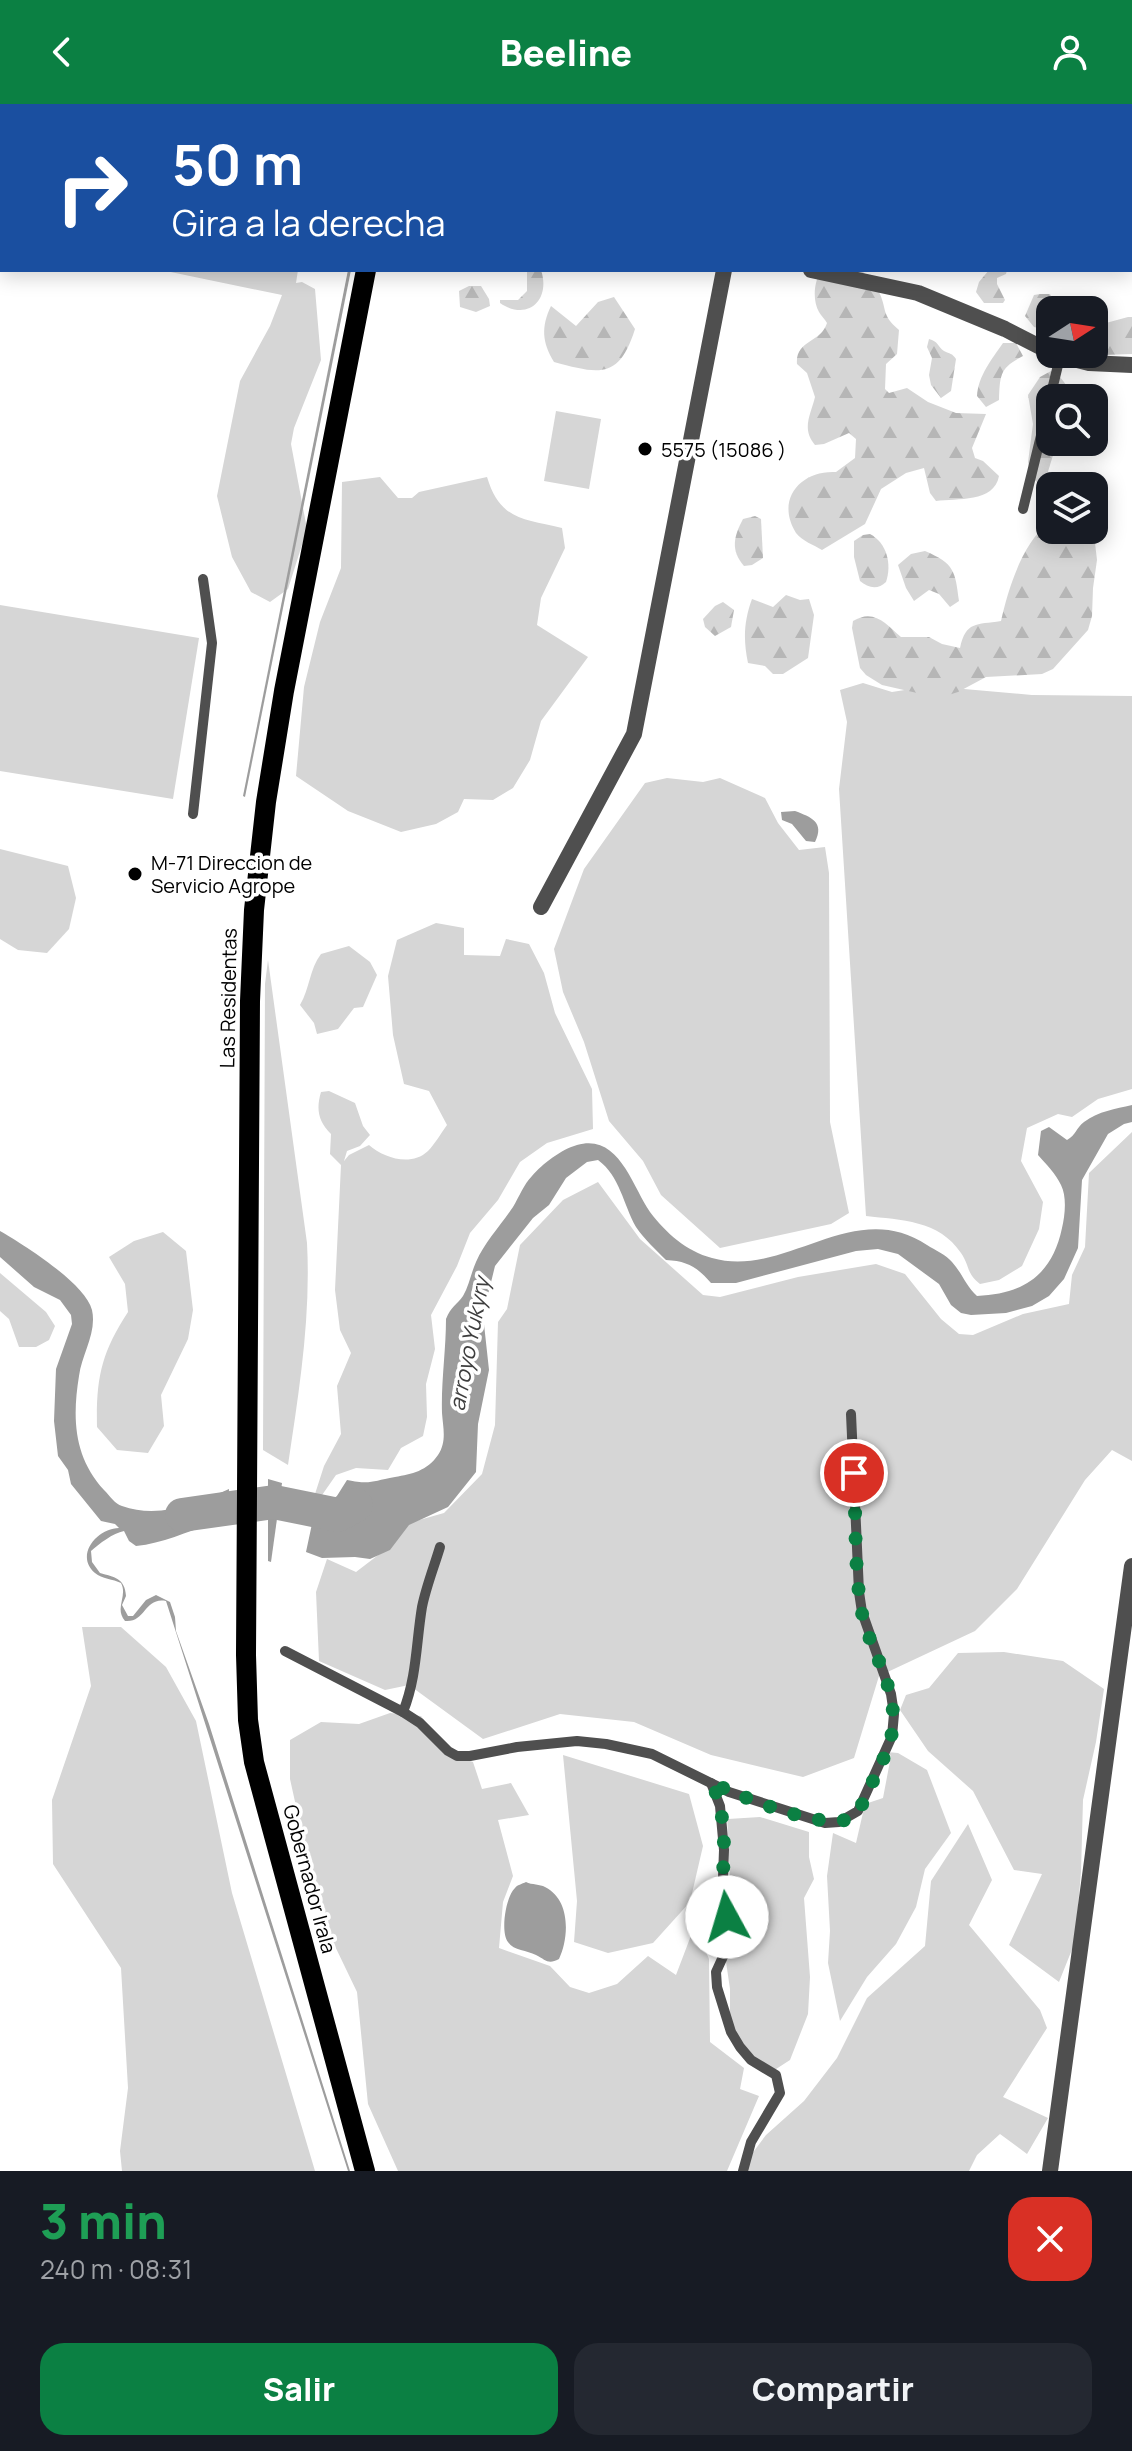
<!DOCTYPE html>
<html lang="es">
<head>
<meta charset="utf-8">
<style>
  body { margin:0; font-family:Manrope,sans-serif; background:#242831; color:#f1f3f6; height:100vh; display:flex; flex-direction:column; font-size:30px; white-space:nowrap }
  * { box-sizing:border-box; margin:0 }
  p { font-size:26px; color:#9ea1a6 }
  .icon { flex:none; width:44px; height:44px; fill:none; stroke:currentColor; stroke-width:2; stroke-linecap:round; stroke-linejoin:round }
  .map { position:relative; height:2067px; overflow:hidden }
  .side { display:flex; flex-direction:column; background:#171b24; flex:1 }
  .side>* { flex:none }
  .hud { position:absolute; left:0px; top:0px; width:1132px; height:168px; box-shadow:0 4px 20px #0003; background:#1a4fa0; color:#fff; overflow:hidden }
  .needle { width:52px; rotate:78deg }
  .buttons { position:absolute; left:1036px; top:192px; display:grid; gap:16px }
  .buttons a { display:grid; place-items:center; width:72px; height:72px; border-radius:16px; background:#171b24; box-shadow:0 4px 20px #0003; font-size:40px }
  .pin { position:absolute; display:grid; place-items:center; width:68px; height:68px; color:#fff; margin:-34px; border:4px solid #fff; border-radius:50%; box-shadow:0 2px 8px #0007 }
  .me { position:absolute; width:88px; margin:-44px; rotate:354deg; stroke-linejoin:round; filter:drop-shadow(0 0 6px #0008) }
  .turn { display:flex; align-items:center; gap:28px; height:168px; padding:0 40px; font-size:36px }
  .turn .icon { width:104px; height:104px; stroke-width:2.5 }
  .turn b { display:block; font-size:56px; line-height:68px }
  .round { display:grid; place-items:center; flex:none; width:84px; height:84px; border-radius:24px; background:#242831 }
  .headline { display:flex; align-items:center; justify-content:space-between; height:136px; padding:0 40px }
  h1 { font-size:48px; font-weight:800; line-height:60px; color:#1e9e55 }
  .action { display:flex; gap:16px; margin-top:auto; padding:16px 40px }
  .action a { flex:1; height:92px; border-radius:24px; background:#0b8043; color:#fff; font-size:32px; font-weight:800; line-height:92px; text-align:center }
  .action a+a { background:#242831; color:#f1f3f6 }
  header { display:flex; justify-content:space-between; align-items:center; height:104px; padding:0 40px; background:#0b8043; color:#fff; font-size:36px; font-weight:800 }
  .map>svg:first-child { display:block }
</style>
</head>
<body>
<header><svg class="icon" aria-label="back" viewBox="0 0 24 24"><path d="M15 5l-7 7 7 7"/></svg>Beeline<svg class="icon" aria-label="person" viewBox="0 0 24 24"><circle cx="12" cy="8" r="4"/><path d="M4 21q1-7 8-7t8 7"/></svg></header>
<div class="map">
<svg width="1132" height="2067" viewBox="0 0 1132 2067">
  <defs>
    <pattern id="forest-firs" width="22" height="20" patternUnits="userSpaceOnUse" patternTransform="scale(2)"><rect width="22" height="20" fill="#d6d6d6"/><path d="M5 1l3.5 6h-7zM16 11l3.5 6h-7z" fill="#b6b6b6"/></pattern>
  </defs>
  <rect width="100%" height="100%" fill="#fff"/>
  <g fill="#d6d6d6">
    <polygon points="161,166 298,166 296,179 302,178 315,185 321,256 294,324 291,340 307,425 288,485 270,498 251,488 232,453 217,392 240,277 270,222 282,191"/>
    <polygon points="556,307 601,315 589,385 544,377"/>
    <path d="M380,373l18,21h14l7,-6 68,-15c13,43 36,42 75,51l3,20 -24,50 -4,27 51,32 -47,64 -11,39 -17,28 -20,12 -29,-1 -6,13 -22,12 -35,8 -53,-21 -52,-35 8,-89 16,-65 21,-54 1,-86z"/>
    <polygon points="0,501 199,534 173,695 0,667"/>
    <path d="M863,579l29,9 38,-6 102,9 100,1v393l-34,10 -26,18 -14,-3 -31,14 -6,33 22,41 -4,27 -17,37 -23,14 -19,4c-14,-11 -10,-18 -19,-31 -22,-33 -60,-33 -95,-37l-27,-427 8,-67 -7,-32z"/>
    <polygon points="667,674 703,678 720,674 765,694 778,719 799,746 825,743 829,769 830,1018 849,1109 831,1120 720,1144 661,1091 643,1057 609,1017 584,938 563,888 554,845 584,765 645,679"/>
    <polygon points="0,745 68,762 76,794 69,825 47,849 18,846 0,835"/>
    <path d="M436,819l28,5v27l36,1 6,-17 23,5 15,29 11,40 37,76 1,40 -46,14 -27,19 -22,38 -28,33 -13,33 -26,49 4,34 -9,35 1,33 -4,19 -22,12 -13,22 -32,-2 -20,7 -16,23 -5,-4 9,-28 17,-32 -4,-48 14,-33 -11,-23 -5,-40 6,-125 -11,-11 1,-20c-13,-13 -15,-25 -10,-42l8,-1 26,12 8,23 7,9 -10,11 -13,5 -3,10 5,-6 20,-10c15,13 42,22 59,6 7,-7 13,-18 19,-26l-18,-34 -25,-7 -11,-49 -5,-59 9,-36z"/>
    <path d="M349,842l21,16 7,13 -14,32 -9,1 -16,21 -21,5 -3,-11 -14,-18c10,-17 9,-35 21,-51z"/>
    <path d="M268,856l39,283c4,75 -8,148 -19,222l-25,-15 2,-466z"/>
    <polygon points="1132,1028 1132,1357 1112,1346 1085,1376 1017,1485 975,1527 879,1572 854,1654 803,1673 711,1651 634,1618 560,1610 483,1635 409,1581 385,1586 319,1557 316,1488 327,1455 356,1468 390,1442 398,1422 444,1409 482,1370 495,1321 498,1218 507,1205 520,1141 563,1096 598,1078 640,1135 703,1191 720,1193 798,1173 876,1160 905,1170 941,1215 959,1230 973,1231 1023,1210 1069,1200 1072,1171 1085,1143 1089,1069"/>
    <path d="M163,1128l23,19 7,59 -5,29 -27,56 3,31 -16,27 -31,-3 -20,-23c-1,-48 4,-74 31,-115l-3,-28 -16,-27 25,-16z"/>
    <polygon points="0,1169 46,1208 55,1222 49,1236 36,1243 19,1243 9,1215 0,1207"/>
    <polygon points="82,1523 121,1523 166,1563 196,1617 232,1789 315,2067 122,2067 120,2047 128,1984 121,1864 53,1760 52,1696 91,1582"/>
    <polygon points="1004,1548 1063,1557 1104,1585 1096,1638 1083,1696 1081,1768 1075,1838 1059,1878 1009,1841 1042,1770 1014,1766 973,1687 928,1647 900,1606 906,1591 929,1584 958,1549"/>
    <polygon points="390,1609 421,1612 447,1650 473,1658 482,1685 511,1679 529,1711 498,1716 513,1772 503,1798 499,1844 550,1862 570,1883 589,1889 617,1880 648,1852 676,1871 695,1821 709,1855 710,1938 744,1964 740,1985 759,1992 727,2067 398,2067 368,2000 357,1888 320,1811 290,1675 290,1636 321,1618 359,1620"/>
    <polygon points="887,1648 898,1649 927,1666 951,1729 925,1765 916,1803 896,1840 867,1873 840,1917 828,1859 830,1827 827,1772 833,1729 856,1739 865,1700 883,1694 891,1652"/>
    <polygon points="563,1651 689,1690 703,1742 690,1798 653,1839 608,1849 574,1838 577,1797"/>
    <polygon points="727,1711 728,1715 760,1713 809,1728 809,1753 814,1775 804,1794 810,1873 808,1910 790,1956 773,1967 758,1959 736,1935 730,1921 730,1885 724,1844 730,1815 724,1793 730,1776"/>
    <polygon points="968,1720 992,1776 969,1821 1040,1906 1047,1924 1003,1993 1048,2014 1027,2050 1000,2030 977,2051 969,2067 739,2067 766,2031 804,1997 837,1954 867,1894 925,1842 931,1777"/>
  </g>
  <g fill="url(#forest-firs)">
    <path d="M527,166h14c10,30 -13,52 -41,33v-3h18l9,-9z"/>
    <path d="M822,166h39c6,6 13,12 17,20 10,19 2,24 21,40l-2,24 -11,10 -1,25 4,4 18,-5 21,14 28,11 30,1 -14,34 3,10 8,3 16,15c-5,27 -42,22 -63,25l-6,-8 -6,-25 -18,5 -25,16 -16,35 -43,26c-8,-5 -20,-9 -26,-17 -21,-34 5,-63 40,-61l19,-14 1,-19 -7,-6 -25,11 -9,1c-14,-16 -4,-31 0,-48l-8,-24 -10,-9c-2,-24 24,-21 30,-41 -2,-4 -6,-7 -8,-11 -7,-12 -5,-32 3,-42z"/>
    <polygon points="989,166 1007,166 1006,170 997,174 997,180 1005,196 1003,199 984,199 976,188 979,178"/>
    <polygon points="469,182 481,182 489,195 490,202 476,208 460,203 459,187"/>
    <polygon points="1040,190 1050,190 1058,206 1050,206 1050,227 1034,223 1025,212 1034,191"/>
    <path d="M614,193l21,32c-16,51 -36,45 -81,33 -12,-20 -13,-35 -3,-56l25,20 22,-24z"/>
    <polygon points="1128,213 1132,213 1132,250 1103,251 1094,244 1094,217 1106,219"/>
    <path d="M929,235c9,2 9,8 15,12 6,3 8,2 12,8l-5,32 -10,7 -10,-13 -2,-10 3,-17 -5,-11z"/>
    <path d="M1003,239h13l7,13c-23,12 -23,18 -24,44l-13,7 -9,-11c1,-20 15,-37 26,-53z"/>
    <path d="M1051,267c10,4 18,16 20,27h-21v44h7l-10,33 -10,7 -6,-5 -3,-15 5,-38 -5,-29 12,-18z"/>
    <path d="M755,412l6,3 2,39 -11,7 -8,1c-14,-16 -10,-30 -1,-47z"/>
    <path d="M1050,418v8h38l7,13 2,17 -4,28 -1,28 -4,14 -35,39 -11,5 -56,3 -28,15 -19,6 -57,-13 -16,-10 -6,-7 -8,-40 1,-7c21,-13 33,3 48,16h28l13,7 18,4c6,-27 16,-23 41,-27 7,-32 22,-80 49,-99z"/>
    <path d="M870,430c17,9 22,30 16,48 -8,8 -18,6 -26,-1l-6,-24v-16l9,-6z"/>
    <path d="M925,447c30,13 30,20 34,50l-9,6 -11,-13 -10,-4 -15,11 -8,-13 -8,-23 13,-11z"/>
    <path d="M786,491l14,5 9,-1 5,16 -6,43 -25,16h-10l-8,-8 -17,-3c-5,-24 -4,-42 4,-64l21,8z"/>
    <polygon points="723,498 734,506 731,523 715,532 705,523 703,515 715,502"/>
  </g>
  <g fill="#9d9d9d">
    <polygon points="348,166 351,166 245,693 243,692"/>
    <path d="M795,707c16,6 30,11 20,31l-9,-1 -14,-17 -10,-4 -1,-8z"/>
    <path d="M1132,1001v17l-8,2 -16,10 -26,46 -4,68 -14,31 -15,17 -17,10 -26,7 -35,2 -10,-2 -10,-8 -12,-21 -41,-30 -20,-5 -22,2 -120,32h-25c-13,-15 -23,-22 -45,-23 -10,-10 -22,-21 -30,-33 -13,-23 -16,-51 -38,-67l-11,2 -21,16 -17,27 -16,13 -38,48 -12,49 6,55 -11,54 -2,48 -28,35 -39,18 -19,25 -20,9 -15,-2 -33,1 -16,-6 10,-47 14,2 17,-27c24,5 25,1 48,-3 17,-3 32,-6 43,-22 9,-14 5,-27 4,-42 -1,-31 4,-63 4,-94 5,-13 11,-14 17,-23 6,-10 8,-23 13,-34 9,-20 25,-37 37,-55 6,-10 11,-23 19,-31 10,-12 30,-27 45,-31 42,-12 55,41 73,67 16,21 36,39 62,46 74,21 141,-62 215,-13 8,5 19,10 25,17 10,11 14,24 25,34 47,-2 75,-21 85,-68 3,-13 5,-31 -1,-43 -5,-11 -15,-21 -23,-30l3,-24 8,-4 18,13c9,-5 9,-12 17,-18 15,-11 31,-13 48,-17z"/>
    <path d="M0,1127c24,14 85,52 92,79 5,23 -10,44 -13,66 -7,43 -5,81 25,114 6,6 11,14 18,16 36,13 75,-2 107,-17l-1,31c-31,6 -60,23 -92,26l-7,-5 -5,-10c-11,2 -25,13 -33,20l1,11 8,11c14,4 25,5 26,23l-4,9 6,11h5l13,-16 10,-5 14,7 5,15 1,14 33,93 141,447h-2l-182,-570c-22,-4 -20,22 -41,20 -11,-13 3,-25 -4,-38 -8,-4 -19,-4 -26,-10 -21,-18 3,-45 24,-45l-4,-4 -14,-3 -30,-37 -3,-14 -10,-14 -4,-35 2,-52 16,-45 -1,-9 -11,-15 -26,-13 -34,-30z"/>
    <polygon points="268,1375 282,1379 271,1458 268,1457"/>
    <path d="M526,1778c6,3 14,2 19,5 26,13 24,51 14,72 -11,6 -13,1 -23,-4 -9,-5 -22,-4 -28,-13 -8,-10 -2,-46 7,-54 2,-3 7,-4 11,-6z"/>
  </g>
  <g fill="none" stroke-linecap="round" stroke-linejoin="round">
    <polyline stroke="#9d9d9d" stroke-width="34" points="182,1411 274,1398 338,1411 356,1401"/>
    <g stroke="#4f4f4f" stroke-width="10">
      <polyline points="1013,0 1022,2"/>
      <polyline points="1130,26 1132,27"/>
      <polyline points="1050,294 1060,253"/>
      <polyline points="1023,405 1050,295"/>
      <polyline points="193,710 212,539 203,475"/>
      <polyline points="285,1547 403,1608 420,1619 448,1647 457,1652 470,1652 517,1643 577,1637 606,1640 652,1650 729,1688 825,1719 839,1718 858,1707 892,1632 894,1610 891,1590 862,1508 859,1488 851,1310"/>
      <path d="M403,1608c14,-35 13,-69 19,-105 4,-20 12,-40 18,-60"/>
      <polyline points="711,1679 720,1702 724,1746 722,1801 730,1827 727,1844 716,1868 717,1883 731,1928 740,1943 751,1956 776,1971 780,1989 751,2038 743,2067"/>
    </g>
    <g stroke="#4f4f4f" stroke-width="16">
      <polyline points="805,2 805,0"/>
      <polyline points="811,166 918,189 1005,225 1050,248"/>
      <polyline points="1054,250 1089,259 1132,261"/>
      <polyline points="541,803 634,630 724,166"/>
      <polyline points="1050,2067 1132,1462"/>
    </g>
    <polyline stroke="#1c1c1c" stroke-width="16" points="306,0 318,2"/>
    <g stroke="#000" stroke-width="20">
      <polyline points="398,2 398,0"/>
      <polyline points="365,2067 254,1658 248,1616 246,1551 250,897 254,806 266,698 284,587 366,166"/>
    </g>
  </g>
  <g fill="none" stroke-linecap="round" stroke-linejoin="round">
    <path stroke="#0b8043" stroke-width="14" stroke-dasharray="0 25.2" d="M727,1813c-7,-16 -4,-29 -4,-45 2,-29 2,-64 -12,-90 24,13 115,50 139,36 13,-8 18,-28 25,-41 10,-21 20,-41 18,-64 -2,-37 -26,-69 -32,-105 -7,-44 -5,-91 -7,-135"/>
  </g>
  <g fill="#000" stroke="#fff" stroke-width="3">
    <circle cx="645" cy="345" r="8"/>
    <circle cx="135" cy="770" r="8"/>
  </g>
  <g text-anchor="middle" dominant-baseline="central" stroke-width="7" stroke-linejoin="round" paint-order="stroke">
    <g font-size="20" fill="#000" stroke="#fff" text-anchor="start">
      <text x="661" y="345">5575 (15086 )</text>
      <text x="151" y="758">M-71 Direccion de<tspan x="151" dy="23">Servicio Agrope</tspan></text>
    </g>
    <g font-size="20" fill="#000" stroke="#fff">
      <text transform="translate(228 894) rotate(-89)">Las Residentas</text>
      <text transform="translate(310 1775) rotate(75)">Gobernador Irala</text>
    </g>
    <g font-size="22" font-style="italic" fill="#3e3e3e" stroke="#fff">
      <text transform="translate(469 1240) rotate(-79)">arroyo Yukyry</text>
    </g>
  </g>
</svg>
<div class="buttons">
<a><svg class="needle" viewBox="-14 -14 28 28"><path d="M0-13l5 13h-10z" fill="#e53935"/><path d="M0 13l5-13h-10z" fill="#9ea1a6"/></svg></a>
<a><svg class="icon" aria-label="search" viewBox="0 0 24 24"><circle cx="10" cy="10" r="6"/><path d="M15 15l6 6"/></svg></a>
<a><svg class="icon" aria-label="layers" viewBox="0 0 24 24"><path d="M12 4l9 5-9 5-9-5zM3 14l9 5 9-5"/></svg></a>
</div>
<div class="pin" style="left:854px;top:1369px;background:#d93025"><svg class="icon" aria-label="arrive" viewBox="0 0 24 24"><path d="M6 21V4h12l-3 4 3 4H6"/></svg></div>
<svg class="me" style="left:727px;top:1813px" viewBox="-20 -20 40 40"><circle r="19" fill="#fff"/><path d="M0-13L10 11 0 6-10 11z" fill="#0b8043"/></svg>
<div class="hud">
<div class="turn"><svg class="icon" aria-label="right" viewBox="0 0 24 24"><path d="M7 20v-9h11M14 6l5 5-5 5"/></svg><div><b>50 m</b>Gira a la derecha</div></div>
</div>
</div>
<section class="side">
<div class="headline"><div><h1>3 min</h1><p>240 m · 08:31</p></div><a class="round" style="background:#d93025;color:#fff"><svg class="icon" aria-label="close" viewBox="0 0 24 24"><path d="M6 6l12 12M18 6L6 18"/></svg></a></div>
<div class="action"><a>Salir</a><a>Compartir</a></div>
</section>
</body>
</html>
